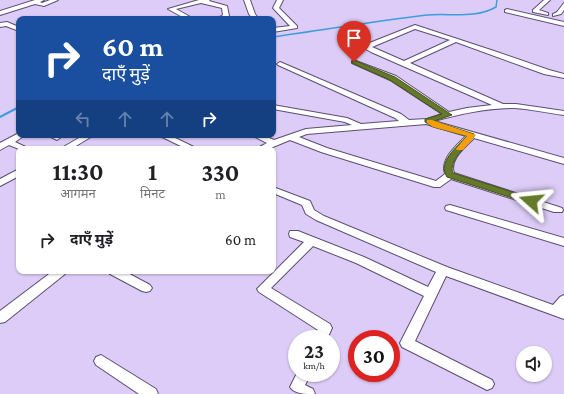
<!DOCTYPE html>
<html lang="hi">
<head>
<meta charset="utf-8">
<style>
  body { margin:0; font-family:"Crimson Pro","Noto Sans Devanagari",serif; background:#f6f6f6; color:#202124; height:100vh; display:flex; flex-direction:column; font-size:15px; white-space:nowrap }
  * { box-sizing:border-box; margin:0 }
  p { font-size:13px; color:#757577 }
  .icon { flex:none; width:22px; height:22px; fill:none; stroke:currentColor; stroke-width:2; stroke-linecap:round; stroke-linejoin:round }
  .map { position:relative; flex:1; overflow:hidden }
  .details { position:absolute; left:16px; top:146px; width:260px; height:128px; display:flex; flex-direction:column; background:#fff; border-radius:8px; box-shadow:0 1px 3px #0004 }
  .details>* { flex:none }
  .hud { position:absolute; left:16px; top:16px; width:260px; height:122px; border-radius:8px; box-shadow:0 1px 3px #0004; background:#1a4fa0; color:#fff; overflow:hidden }
  .fabs { position:absolute; left:516px; top:346px; display:grid; gap:8px }
  .fabs a { display:grid; place-items:center; width:36px; height:36px; border-radius:50%; background:#fff; box-shadow:0 1px 3px #0004; font-size:20px }
  .speed { position:absolute; left:288px; top:330px; display:flex; gap:8px; font-size:20px; font-weight:700; text-align:center }
  .speed>* { display:grid; place-content:center; width:52px; height:52px; border-radius:50%; background:#fff; box-shadow:0 1px 3px #0004; line-height:1 }
  .speed small { font-size:10px; font-weight:400 }
  .speed .limit { border:6px solid #d22; background:#fff; color:#111 }
  .pin { position:absolute; display:grid; place-items:center; width:34px; height:34px; color:#fff; margin:-41px -17px; border-radius:50% 50% 50% 0; rotate:-45deg; box-shadow:0 0 4px #0007 }
  .pin .icon { rotate:45deg }
  .me { position:absolute; width:44px; margin:-22px; rotate:288deg; stroke-linejoin:round; filter:drop-shadow(0 0 3px #0008) }
  .turn { display:flex; align-items:center; gap:14px; height:84px; padding:0 20px; font-size:18px }
  .turn .icon { width:52px; height:52px; stroke-width:2.5 }
  .turn b { display:block; font-size:28px; line-height:34px }
  .lanes { display:flex; align-items:center; height:38px; padding:0 20px; background:#0003; justify-content:center; gap:20px; direction:ltr }
  .lanes .off { opacity:.35 }
  .eta { display:flex; justify-content:space-evenly; align-items:center; height:68px; text-align:center }
  .eta b { font-size:24px; font-weight:700; line-height:28px }
  ul { padding:0; list-style:none }
  li { display:flex; align-items:center; gap:12px; height:52px; padding:0 20px }
  li div { flex:1 }
  li b { display:block; font-size:15px }
  li em { font-style:normal }
  .map>svg:first-child { display:block }
</style>
</head>
<body>
<div class="map">
<svg width="564" height="394" viewBox="0 0 564 394">
  <rect width="100%" height="100%" fill="#ddccf7"/>
  <g fill="none" stroke-linecap="round" stroke-linejoin="round">
    <path stroke="#3e9ddd" stroke-width="1.5" d="M273,37c51,-7 103,-16 154,-22 23,-2 48,4 69,-8l1,-7"/>
    <polyline stroke="#3e9ddd" stroke-width="2" points="0,117 19,107"/>
    <defs>
      <g id="minor">
        <polygon points="35,0 44,0 40,2 42,3 50,0 58,0 44,6 35,4 0,15 0,11"/>
        <polygon points="199,0 210,0 209,1 227,6 229,16 224,19 216,19 223,15 222,8 201,3 176,9 194,19 186,19 168,9"/>
        <polygon points="244,0 250,0 255,14 259,19 253,19 249,14"/>
        <polygon points="277,0 283,0 279,8 297,26 297,28 273,32 273,28 290,26 273,8"/>
        <polygon points="544,0 550,0 539,10 548,13 548,15 533,12 533,10"/>
        <polygon points="564,3 564,10 561,14 553,16 553,14 557,12"/>
        <polygon points="507,9 564,22 564,26 505,12 505,10"/>
        <polygon points="7,22 19,27 19,31 6,26 0,27 0,23"/>
        <path d="M415,25l82,27 52,18 15,4v4l-20,-4 -88,-32 -46,21 93,41h13l48,7v4c-16,-2 -33,-6 -50,-7 -27,0 -53,6 -80,13l130,37v6l-90,-26c-9,10 -25,21 -20,35l108,35 1,2 -1,2h-8l-103,-33 -11,8h-6l-113,-35 -31,-12 -22,9h-12l11,-6 -16,-8h11l12,5 32,-11 46,-4 -7,-3 -72,-13v-4l74,13 14,6 38,-3 -4,-3 -117,-53 -1,-1 3,-2 121,52 8,6 18,-1 15,-5 -52,-34 -38,-17v-2h4l40,15 53,36 18,-4 25,-3 -121,-53 -7,-4 -10,-9 5,-1 8,6zM415,29l35,11 -46,21 -32,-14zM426,124l40,12c-10,10 -26,23 -21,38l-9,7 -109,-33 -28,-11 8,-3z"/>
        <polygon points="19,133 19,135 25,135 15,142 30,149 19,149 9,145 0,150 0,143"/>
        <polygon points="47,135 60,135 61,137 57,140"/>
        <polygon points="84,135 94,135 71,149 60,149"/>
        <polygon points="158,135 169,135 198,149 187,149"/>
        <polygon points="19,169 19,176 0,186 0,179"/>
        <polygon points="273,187 310,201 314,210 324,216 447,267 553,305 560,297 564,295 564,319 446,276 415,341 492,380 494,384 492,388 487,390 402,347 400,343 424,296 356,263 313,246 271,288 330,324 332,328 327,339 313,339 318,330 259,292 257,289 304,242 290,237 289,234 290,231 298,231 364,257 428,287 436,272 316,220 306,214 302,205 273,193"/>
        <polygon points="450,205 564,238 564,246 446,210 445,208 446,206"/>
        <polygon points="53,271 67,271 65,274 5,322 0,323 0,311"/>
        <polygon points="108,271 124,271 150,285 152,288 150,291 146,292 142,291 110,274"/>
        <polygon points="101,355 156,389 158,394 139,394 96,365 94,361 96,357"/>
        <path d="M297,373h14l-6,12 8,4 2,5c-9,0 -21,0 -25,-7z"/>
      </g>
    </defs>
    <use href="#minor" stroke="#5d4e73" stroke-width="2"/>
    <use href="#minor" fill="#fff" fill-rule="evenodd"/>
  </g>
  <path fill="#65792a" stroke="#424f1b" d="M352,61h4l39,16 57,38 -18,6 40,13v3c-7,8 -26,24 -21,36l81,26 2,2 -2,2h-6l-81,-26c-10,-15 10,-30 20,-41l-34,-9 -8,-5v-3l17,-5 -52,-34 -38,-17z"/>
  <polygon fill="#f59e0b" points="427,120 432,120 476,135 463,150 457,150 456,149 467,136 433,127 427,123"/>
</svg>
<div class="fabs">
<a><svg class="icon" aria-label="sound" viewBox="0 0 24 24"><path d="M4 9h4l5-4v14l-5-4H4zM17 9q2 3 0 6"/></svg></a>
</div>
<div class="speed"><div>23<small>km/h</small></div><div class="limit">30</div></div>
<div class="pin" style="left:354px;top:62px;background:#d93025"><svg class="icon" aria-label="arrive" viewBox="0 0 24 24"><path d="M6 21V4h12l-3 4 3 4H6"/></svg></div>
<svg class="me" style="left:531px;top:201px" viewBox="-20 -20 40 40"><path d="M0-17L14 15 0 8-14 15z" fill="#65792a" stroke="#fff" stroke-width="4"/></svg>
<div class="hud">
<div class="turn"><svg class="icon" aria-label="right" viewBox="0 0 24 24"><path d="M7 20v-9h11M14 6l5 5-5 5"/></svg><div><b>60 m</b>दाएँ मुड़ें</div></div>
<div class="lanes"><svg class="icon off" aria-label="left" viewBox="0 0 24 24"><path d="M17 20v-9H6M10 6l-5 5 5 5"/></svg><svg class="icon off" aria-label="ahead" viewBox="0 0 24 24"><path d="M12 20V5M6 11l6-6 6 6"/></svg><svg class="icon off" aria-label="ahead" viewBox="0 0 24 24"><path d="M12 20V5M6 11l6-6 6 6"/></svg><svg class="icon" aria-label="right" viewBox="0 0 24 24"><path d="M7 20v-9h11M14 6l5 5-5 5"/></svg></div>
</div>
<section class="details">
<div class="eta">
<div><b>11:30</b><p>आगमन</p></div>
<div><b>1</b><p>मिनट</p></div>
<div><b>330</b><p>m</p></div>
</div>
<ul>
<li><svg class="icon" aria-label="right" viewBox="0 0 24 24"><path d="M7 20v-9h11M14 6l5 5-5 5"/></svg><div><b>दाएँ मुड़ें</b></div><em>60 m</em></li>
</ul>
</section>
</div>
</body>
</html>
